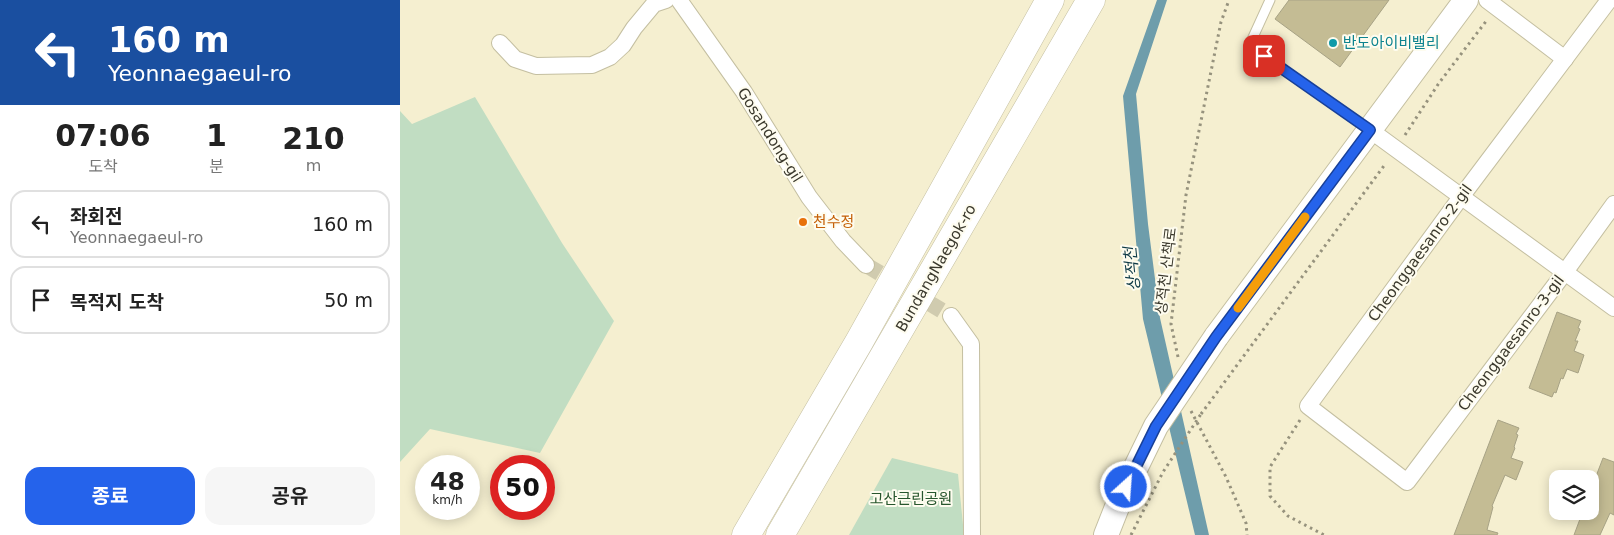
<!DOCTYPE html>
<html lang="ko">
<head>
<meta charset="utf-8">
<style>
  body { margin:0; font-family:"DejaVu Sans","Noto Sans KR",sans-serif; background:#f6f6f6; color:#222; height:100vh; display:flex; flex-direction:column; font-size:19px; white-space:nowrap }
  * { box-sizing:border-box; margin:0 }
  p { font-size:16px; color:#767676 }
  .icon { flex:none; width:28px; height:28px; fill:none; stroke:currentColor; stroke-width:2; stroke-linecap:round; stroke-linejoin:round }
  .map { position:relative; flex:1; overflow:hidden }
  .panel { display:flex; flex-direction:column; background:#fff; width:400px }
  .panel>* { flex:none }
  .hud { background:#1a4fa0; color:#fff; overflow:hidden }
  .tools { position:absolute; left:1149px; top:470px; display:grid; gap:10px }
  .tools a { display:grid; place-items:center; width:50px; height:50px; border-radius:10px; background:#fff; box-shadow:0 2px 12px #0003; font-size:25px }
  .speed { position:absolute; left:15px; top:455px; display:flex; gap:10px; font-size:25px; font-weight:700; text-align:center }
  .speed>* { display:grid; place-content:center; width:65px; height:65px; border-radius:50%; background:#fff; box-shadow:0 2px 12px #0003; line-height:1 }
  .speed small { font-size:12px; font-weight:400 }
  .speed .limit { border:8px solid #d22; background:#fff; color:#111 }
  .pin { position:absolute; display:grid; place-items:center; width:42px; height:42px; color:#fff; margin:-21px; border-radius:10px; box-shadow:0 2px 8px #0006 }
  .me { position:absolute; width:55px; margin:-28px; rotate:26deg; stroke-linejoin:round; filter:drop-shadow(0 0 4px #0008) }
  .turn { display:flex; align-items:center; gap:18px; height:105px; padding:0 25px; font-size:22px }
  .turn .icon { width:65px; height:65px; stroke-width:2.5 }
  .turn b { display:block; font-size:35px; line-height:42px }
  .eta { display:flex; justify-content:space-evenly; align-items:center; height:85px; text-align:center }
  .eta b { font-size:30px; font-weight:700; line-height:35px }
  .button { display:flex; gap:10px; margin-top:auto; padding:10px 25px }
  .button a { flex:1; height:58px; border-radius:15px; background:#2563eb; color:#fff; font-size:20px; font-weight:700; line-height:58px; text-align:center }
  .button a+a { background:#f6f6f6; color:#222 }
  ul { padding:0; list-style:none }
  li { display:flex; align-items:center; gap:15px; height:68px; margin:0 10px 8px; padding:0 15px; border:2px solid #e0e0e0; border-radius:15px }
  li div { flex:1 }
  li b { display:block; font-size:19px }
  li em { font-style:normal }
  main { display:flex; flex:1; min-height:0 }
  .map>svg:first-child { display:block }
</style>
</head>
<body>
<main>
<section class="panel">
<div class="hud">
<div class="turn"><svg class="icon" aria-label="left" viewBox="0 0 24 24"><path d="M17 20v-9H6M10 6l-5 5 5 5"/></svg><div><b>160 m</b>Yeonnaegaeul-ro</div></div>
</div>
<div class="eta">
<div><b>07:06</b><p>도착</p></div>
<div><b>1</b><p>분</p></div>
<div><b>210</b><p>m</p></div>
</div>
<ul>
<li><svg class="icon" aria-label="left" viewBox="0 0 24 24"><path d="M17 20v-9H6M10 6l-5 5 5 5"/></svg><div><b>좌회전</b><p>Yeonnaegaeul-ro</p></div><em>160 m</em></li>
<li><svg class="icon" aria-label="arrive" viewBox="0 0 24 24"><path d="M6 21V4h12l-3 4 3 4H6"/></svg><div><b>목적지 도착</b></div><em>50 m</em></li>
</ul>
<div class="button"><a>종료</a><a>공유</a></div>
</section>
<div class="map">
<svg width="1214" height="535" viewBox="0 0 1214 535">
  <rect width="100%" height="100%" fill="#f5efd0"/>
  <g fill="#c1ddc2">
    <polygon points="75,97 162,243 214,321 140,453 30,429 0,462 0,111 12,124"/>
    <polygon points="492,458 558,474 564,535 449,535"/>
  </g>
  <polygon fill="#6e9dab" points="757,0 767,0 736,94 748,224 760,318 809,535 795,535 743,319 723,96"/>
  <g fill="#c4bc94" stroke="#a7a285">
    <polygon points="889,0 989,0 940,67 875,19"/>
    <polygon points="1157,312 1181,321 1178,328 1180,329 1175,341 1178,341 1174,351 1184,355 1178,373 1167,369 1163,379 1161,378 1156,393 1154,392 1152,397 1129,388"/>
    <polygon points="1098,420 1119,428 1116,434 1118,435 1114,447 1115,448 1111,458 1123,462 1116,480 1105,475 1092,506 1093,507 1087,530 1098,533 1097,535 1054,535"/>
    <polygon points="1203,458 1214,462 1214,515 1210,513 1200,535 1174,535 1183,511 1190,511 1190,492"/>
  </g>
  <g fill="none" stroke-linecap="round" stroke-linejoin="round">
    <polyline stroke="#d0cbaf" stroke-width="16" stroke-dasharray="16 8" stroke-linecap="butt" points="466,265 551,316"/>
    <defs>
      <polyline id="service" points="870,0 849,46 969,129"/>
      <g id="minor">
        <polyline points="279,0 344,92 409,197 443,241 466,265"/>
        <polyline points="1087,0 1165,59"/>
        <polyline points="1209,0 1061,197 908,406 1007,482 1165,272 1214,204"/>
        <polyline points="100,43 115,59 136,66 192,65 210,57 223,45 234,28 254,4 266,0"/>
        <polyline points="970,130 1214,308"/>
        <polyline points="551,316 571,344 572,535"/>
      </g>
      <g id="secondary">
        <polyline points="816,337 1066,0"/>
        <polyline points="706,535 719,502"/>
      </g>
      <g id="trunk">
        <polyline points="346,535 459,342 650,0"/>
        <polyline points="380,535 691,0"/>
      </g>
    </defs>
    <use href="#service" stroke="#c4bfa1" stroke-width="11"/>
    <use href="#minor" stroke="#c4bfa1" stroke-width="18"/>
    <use href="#secondary" stroke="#c4bfa1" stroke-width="26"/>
    <use href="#trunk" stroke="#c4bfa1" stroke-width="29"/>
    <g stroke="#96927d" stroke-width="3" stroke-dasharray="2.5 4" stroke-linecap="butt">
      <polyline points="1005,135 1039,83 1087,20"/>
      <polyline points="778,357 771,324 786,195 821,22 829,0"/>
      <polyline points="791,411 826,477 846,523 847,535"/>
      <polyline points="801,414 986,163"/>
      <polyline points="900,420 870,467 870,496 888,516 924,535"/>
    </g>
    <use href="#service" stroke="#fff" stroke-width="9"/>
    <use href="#minor" stroke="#fff" stroke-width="16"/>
    <use href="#secondary" stroke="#fff" stroke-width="24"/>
    <use href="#trunk" stroke="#fff" stroke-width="28"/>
    <defs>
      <polyline id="secondary-bridge" points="719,502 756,426 816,337"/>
    </defs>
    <use href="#secondary-bridge" stroke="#c4bfa1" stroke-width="26" stroke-linecap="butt"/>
    <polyline stroke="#96927d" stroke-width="3" stroke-dasharray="2.5 4" stroke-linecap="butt" points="731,535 763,472 801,414"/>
    <use href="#secondary-bridge" stroke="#fff" stroke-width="24"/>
  </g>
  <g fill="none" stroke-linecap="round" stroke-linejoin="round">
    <defs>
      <polyline id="route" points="726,487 756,426 816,337 970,130 864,56"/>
    </defs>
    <use href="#route" stroke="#184099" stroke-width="12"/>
    <use href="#route" stroke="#2563eb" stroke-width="9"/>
    <polyline stroke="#f59e0b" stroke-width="9" points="838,308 905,217"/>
  </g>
  <circle fill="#0f9aa8" stroke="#fefcef" stroke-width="2" cx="933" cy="43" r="5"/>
  <circle fill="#e8710a" stroke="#fefcef" stroke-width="2" cx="403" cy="222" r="5"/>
  <g text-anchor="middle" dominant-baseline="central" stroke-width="4" stroke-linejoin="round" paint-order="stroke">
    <g font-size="15" fill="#0d838f" stroke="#fefcef" text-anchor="start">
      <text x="943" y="43">반도아이비밸리</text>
    </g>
    <g font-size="15" fill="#3b392d" stroke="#fefcef">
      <text transform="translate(370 135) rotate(58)">Gosandong-gil</text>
      <text transform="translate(1020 253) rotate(-54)">Cheonggaesanro-2-gil</text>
      <text transform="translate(536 268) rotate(-60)">BundangNaegok-ro</text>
      <text transform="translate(766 271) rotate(-83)">상적천 산책로</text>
      <text transform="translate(1111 343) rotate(-53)">Cheonggaesanro-3-gil</text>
    </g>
    <g font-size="15" fill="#c56008" stroke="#fefcef" text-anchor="start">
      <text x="413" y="222">천수정</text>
    </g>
    <g font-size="15" fill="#27562d" stroke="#fefcef">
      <text x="511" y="499">고산근린공원</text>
    </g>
    <g font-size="16" font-style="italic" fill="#103b47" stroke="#fefcef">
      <text transform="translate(732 269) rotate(-96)">상적천</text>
    </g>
  </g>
</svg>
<div class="tools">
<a><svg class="icon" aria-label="layers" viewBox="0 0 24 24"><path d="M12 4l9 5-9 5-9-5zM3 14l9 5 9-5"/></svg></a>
</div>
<div class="speed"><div>48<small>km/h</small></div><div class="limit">50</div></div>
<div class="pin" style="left:864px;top:56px;background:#d93025"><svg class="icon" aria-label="arrive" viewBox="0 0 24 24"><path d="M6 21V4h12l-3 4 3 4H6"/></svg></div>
<svg class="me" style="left:726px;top:487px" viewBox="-20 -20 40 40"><circle r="17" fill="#2563eb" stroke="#fff" stroke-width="3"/><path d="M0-11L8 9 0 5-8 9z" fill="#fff"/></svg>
</div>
</main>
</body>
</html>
